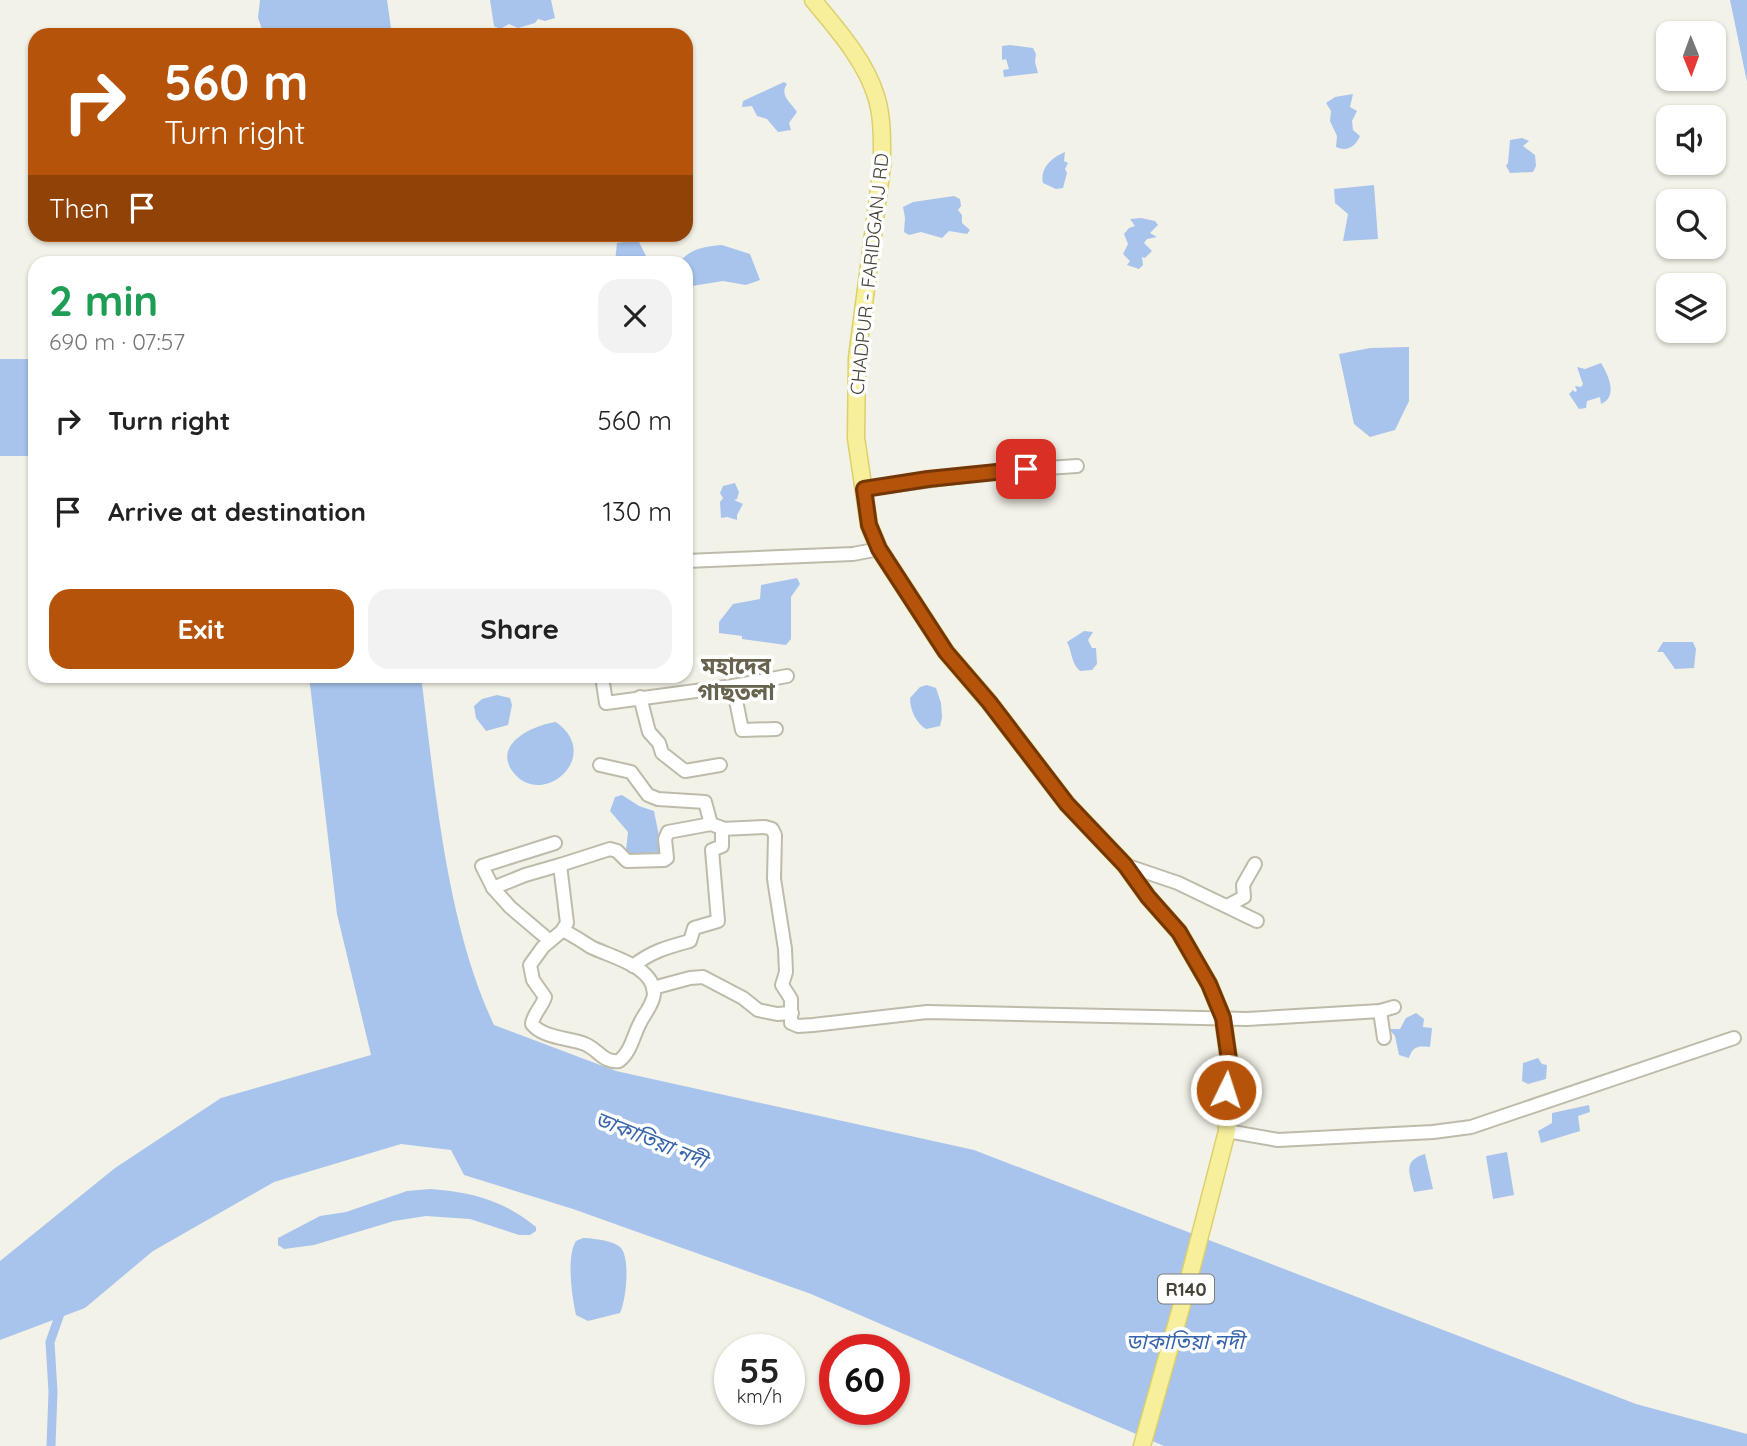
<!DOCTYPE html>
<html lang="en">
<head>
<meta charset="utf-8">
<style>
  body { margin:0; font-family:Quicksand,"Noto Sans Bengali",sans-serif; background:#f2f2f2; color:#222; height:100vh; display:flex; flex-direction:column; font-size:26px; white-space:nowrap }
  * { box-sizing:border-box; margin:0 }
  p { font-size:23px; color:#767676 }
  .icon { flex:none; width:38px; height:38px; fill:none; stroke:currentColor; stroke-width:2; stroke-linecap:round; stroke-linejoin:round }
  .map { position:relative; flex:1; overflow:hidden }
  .drawer { position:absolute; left:28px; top:256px; width:665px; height:427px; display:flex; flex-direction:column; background:#fff; border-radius:21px; box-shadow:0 2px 5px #0004 }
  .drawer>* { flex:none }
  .hud { position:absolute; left:28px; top:28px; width:665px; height:214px; border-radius:21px; box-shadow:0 2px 5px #0004; background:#b45309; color:#fff; overflow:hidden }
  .needle { width:46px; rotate:179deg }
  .buttons { position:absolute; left:1656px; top:21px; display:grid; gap:14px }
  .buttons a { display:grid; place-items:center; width:70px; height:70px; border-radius:14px; background:#fff; box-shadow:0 2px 5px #0004; font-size:35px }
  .speed { position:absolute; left:714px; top:1334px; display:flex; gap:14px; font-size:35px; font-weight:700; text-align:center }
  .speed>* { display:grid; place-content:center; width:91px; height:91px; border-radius:50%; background:#fff; box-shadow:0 2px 5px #0004; line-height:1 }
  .speed small { font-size:18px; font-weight:400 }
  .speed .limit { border:10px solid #d22; background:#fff; color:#111 }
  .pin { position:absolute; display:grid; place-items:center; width:60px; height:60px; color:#fff; margin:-30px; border-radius:14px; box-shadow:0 4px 10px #0006 }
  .me { position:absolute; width:77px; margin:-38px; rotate:4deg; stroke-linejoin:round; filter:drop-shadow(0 0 5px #0008) }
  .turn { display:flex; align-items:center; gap:24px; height:147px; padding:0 21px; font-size:32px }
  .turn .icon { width:91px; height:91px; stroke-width:2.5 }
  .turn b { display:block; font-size:49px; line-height:60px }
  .then { display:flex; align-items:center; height:66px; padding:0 21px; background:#0003; gap:14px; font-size:26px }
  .round { display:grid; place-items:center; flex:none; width:74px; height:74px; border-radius:21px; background:#f2f2f2 }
  .overview { display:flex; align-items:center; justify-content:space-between; height:119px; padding:0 21px }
  h1 { font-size:42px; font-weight:700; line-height:52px; color:#1e9e55 }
  .cta { display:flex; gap:14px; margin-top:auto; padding:14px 21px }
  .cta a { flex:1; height:80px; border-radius:21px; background:#b45309; color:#fff; font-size:28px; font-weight:700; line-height:80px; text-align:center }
  .cta a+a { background:#f2f2f2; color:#222 }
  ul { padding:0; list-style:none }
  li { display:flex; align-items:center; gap:21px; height:91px; padding:0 21px }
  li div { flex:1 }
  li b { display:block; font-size:26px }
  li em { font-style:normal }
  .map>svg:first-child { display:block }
</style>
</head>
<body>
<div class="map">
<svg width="1747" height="1446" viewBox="0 0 1747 1446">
  <rect width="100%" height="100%" fill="#f3f2e8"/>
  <g fill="#a8c4ec">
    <polygon points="260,0 387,0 392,35 264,35 258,18"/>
    <polygon points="551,0 555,18 545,21 538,19 535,23 518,28 509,24 500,29 494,26 490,0"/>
    <polygon points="1730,0 1747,0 1747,83 1747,82"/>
    <polygon points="1010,45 1033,48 1036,54 1035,62 1038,73 1004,77 1003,70 1009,69 1006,59 1002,60 1002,46"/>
    <path d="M784,82l3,2c-8,11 4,19 10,28l-8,11 2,7 -13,2 -11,-13 -10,-3 -5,-10 -10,1 1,-6z"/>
    <path d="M1353,94l-3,13 7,4 -5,10 1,9 7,6c-5,11 -13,16 -24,11l1,-11 -7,-15 1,-10 -5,-8 9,-6z"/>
    <polygon points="1522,138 1529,141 1523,146 1535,155 1536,166 1533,172 1510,173 1506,166 1508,163 1510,140"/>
    <path d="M1065,152l-1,9 4,2 -3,6 2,4 -4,15 -7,1 -13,-6c-3,-15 8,-25 22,-31z"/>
    <polygon points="1374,185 1378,239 1343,241 1348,214 1335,203 1334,189"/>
    <polygon points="954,196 960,199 961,206 958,210 962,215 962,223 970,230 967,234 949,231 942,238 921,232 909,235 904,232 905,218 903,207 913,202"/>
    <polygon points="1141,218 1155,221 1158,225 1150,233 1157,237 1147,239 1144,243 1152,251 1145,258 1142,257 1143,265 1139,269 1127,265 1130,261 1123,254 1128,244 1124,234 1129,228 1135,226 1130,219"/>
    <polygon points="638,240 649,262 615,262 617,243"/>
    <path d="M722,245l28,9 10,26 -14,5 -23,-4 -37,6v-25h-7c13,-14 24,-15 43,-17z"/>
    <polygon points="1409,347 1409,401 1395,430 1370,437 1354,424 1339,354 1370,348"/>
    <rect x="0" y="359" width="35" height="97"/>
    <path d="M1601,363c8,13 17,34 0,41l-1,-7 -13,4 -1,7 -7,1 -10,-15 4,-4 2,2 2,-1 -2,-5 6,1 2,-3 -6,-17 8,2z"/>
    <polygon points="735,483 739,492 737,499 734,500 743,504 737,515 737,520 727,517 721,518 720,502 723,498 720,493 723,486"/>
    <polygon points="797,578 800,584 791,597 791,639 786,645 742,639 742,636 719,633 719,622 733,604 760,599 761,585"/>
    <path d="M1084,631l9,1 -5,8 4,8h4l1,16 -5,6 -12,1c-9,-7 -8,-20 -13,-29z"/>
    <polygon points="1663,642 1693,642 1696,649 1694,668 1675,669 1663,652 1657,652"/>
    <path d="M309,676h112c14,111 25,247 73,349l122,46 358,79 662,254 111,30v12h-583l-353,-152 -238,-85 -109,-34 -13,-25 -50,-6 -127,38 -121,69 -68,57 -85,32v-79l115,-93 106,-70 150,-43 -34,-141z"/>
    <path d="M927,685l9,3 5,15 1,15 -2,8 -14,3c-10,-6 -16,-19 -16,-31l10,-11z"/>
    <polygon points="497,695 510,698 512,705 508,725 486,731 476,718 474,706 482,699"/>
    <path d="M556,722c48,34 -14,88 -43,50 -21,-28 20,-47 43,-50z"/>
    <polygon points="622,795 639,806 654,811 661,846 660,853 629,857 626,850 628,832 610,811 615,797"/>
    <path d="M1416,1013l8,6 -1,8 9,1 -2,19c-12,-1 -17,-1 -21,11l-10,-3 -4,-19 -6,-7h11l6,-11z"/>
    <polygon points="1538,1058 1542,1064 1547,1065 1546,1079 1528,1084 1522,1081 1523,1063"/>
    <polygon points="1589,1105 1590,1112 1578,1116 1580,1131 1541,1143 1538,1131 1552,1123 1552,1113"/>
    <polygon points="1507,1152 1514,1195 1493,1199 1486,1156"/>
    <path d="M1425,1154l8,35 -19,3c-4,-19 -12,-31 11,-38z"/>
    <path d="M430,1189c42,3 73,11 106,38v4l-6,4h-11l-49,-16 -44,-3 -32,5 -80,24 -30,4 -6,-4v-7l42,-22 26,-4 61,-21z"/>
    <path d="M583,1238c9,0 31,3 37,9 11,10 6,54 0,66l-32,8 -12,-6c-4,-19 -10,-58 0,-74z"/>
  </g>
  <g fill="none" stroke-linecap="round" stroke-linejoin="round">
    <polyline stroke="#a8c4ec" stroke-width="9" points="51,1446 53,1392 50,1342 62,1308"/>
    <defs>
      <g id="minor">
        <polyline points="864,489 1000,471 1077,466"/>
        <polyline points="686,561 853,554 879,549"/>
        <polyline points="602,676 606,703 733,686 787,676"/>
        <polyline points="733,686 742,730 776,729"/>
        <polyline points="640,697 649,732 659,743 662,753 685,771 720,765"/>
        <polyline points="600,765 631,772 648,795 658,799 705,802 711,824"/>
        <polyline points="722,829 765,827 772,829 775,835 774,879 785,949 786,972 782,985 791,999 791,1023 798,1026 813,1025 927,1012 1247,1019 1380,1011 1394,1007"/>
        <path d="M560,865l50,-16 7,2 10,10 37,-1 3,-2 -2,-19 3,-7 43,-8 11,4v18l-10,4 6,71 -24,7 -4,13c-22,6 -38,10 -57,25"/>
        <polyline points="1125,865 1178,883 1257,921"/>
        <polyline points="493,888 482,866 555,843"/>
        <polyline points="1227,906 1244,897 1243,885 1255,864"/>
        <path d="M550,941l-40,-34 -17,-19 32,-13 35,-10 7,58 -5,8 -19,16 -13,18 3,15 12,17c-3,10 -12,17 -13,27 11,14 37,14 53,20 14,6 18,19 34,17 12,-9 14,-25 21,-38 4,-9 13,-18 14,-29 0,-28 -43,-37 -63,-47 -9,-6 -19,-12 -28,-17"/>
        <polyline points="653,988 690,978 703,977 743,998 758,1010 777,1014 792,1013"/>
        <polyline points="1380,1011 1384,1038"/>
        <polyline points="1227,1131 1278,1140 1433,1132 1471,1127 1734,1038"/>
      </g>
      <path id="major" d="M813,0c23,28 52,60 63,96 7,21 6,48 6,70l-25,192 -1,80 13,87 10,24 67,103 43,50 78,102 58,61 23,32 31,35 30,52 14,34 6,42 -3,30 1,41 -41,159 -44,156"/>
    </defs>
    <use href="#minor" stroke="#bebbab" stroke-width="16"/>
    <use href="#major" stroke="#dccf6d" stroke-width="19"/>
    <use href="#minor" stroke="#fff" stroke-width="12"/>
    <use href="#major" stroke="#f8ef9c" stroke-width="16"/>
  </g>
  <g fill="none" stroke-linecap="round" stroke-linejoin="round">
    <defs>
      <polyline id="route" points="1026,469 928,479 864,489 869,525 879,549 946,652 989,702 1067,804 1125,865 1148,897 1179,932 1209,984 1223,1018 1229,1060 1226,1090"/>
    </defs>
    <use href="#route" stroke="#753606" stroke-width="18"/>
    <use href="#route" stroke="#b45309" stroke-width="12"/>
  </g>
  <g text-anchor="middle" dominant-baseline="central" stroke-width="7" stroke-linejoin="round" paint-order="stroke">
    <rect fill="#fff" stroke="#7e7b73" stroke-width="2" x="1158" y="1274.5" width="56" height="29" rx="5"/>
    <g font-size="18" font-weight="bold" fill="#464337">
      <text x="1186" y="1289">R140</text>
    </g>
    <g font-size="19" fill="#464337" stroke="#fff">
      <text transform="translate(869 274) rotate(-84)">CHADPUR - FARIDGANJ RD</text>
    </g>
    <g font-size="21" font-style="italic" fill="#3765ab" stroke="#fff">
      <text transform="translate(651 1139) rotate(22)">ডাকাতিয়া নদী</text>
      <text x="1185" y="1341">ডাকাতিয়া নদী</text>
    </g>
    <g font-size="23" font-weight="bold" fill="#68634f" stroke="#fff">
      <text x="736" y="665">মহাদেব<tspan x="736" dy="26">গাছতলা</tspan></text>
    </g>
  </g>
</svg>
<div class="buttons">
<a><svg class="needle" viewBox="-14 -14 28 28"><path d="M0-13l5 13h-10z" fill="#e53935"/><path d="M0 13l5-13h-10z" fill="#767676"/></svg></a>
<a><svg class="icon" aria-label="sound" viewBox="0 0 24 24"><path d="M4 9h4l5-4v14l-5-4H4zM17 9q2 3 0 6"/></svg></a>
<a><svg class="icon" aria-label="search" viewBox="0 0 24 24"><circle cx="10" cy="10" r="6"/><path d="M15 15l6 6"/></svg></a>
<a><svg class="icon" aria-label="layers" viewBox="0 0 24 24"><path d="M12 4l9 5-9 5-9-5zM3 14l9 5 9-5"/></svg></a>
</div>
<div class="speed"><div>55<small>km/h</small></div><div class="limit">60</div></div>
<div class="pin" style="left:1026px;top:469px;background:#d93025"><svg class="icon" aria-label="arrive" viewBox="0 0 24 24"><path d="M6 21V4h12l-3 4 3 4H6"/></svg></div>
<svg class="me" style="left:1226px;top:1090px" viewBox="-20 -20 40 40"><circle r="17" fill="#b45309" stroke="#fff" stroke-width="3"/><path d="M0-11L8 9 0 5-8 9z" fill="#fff"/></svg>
<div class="hud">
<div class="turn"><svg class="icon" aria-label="right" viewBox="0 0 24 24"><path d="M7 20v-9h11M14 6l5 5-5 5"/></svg><div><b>560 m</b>Turn right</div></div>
<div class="then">Then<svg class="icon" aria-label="arrive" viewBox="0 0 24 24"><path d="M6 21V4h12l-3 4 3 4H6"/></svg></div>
</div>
<section class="drawer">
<div class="overview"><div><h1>2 min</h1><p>690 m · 07:57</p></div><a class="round"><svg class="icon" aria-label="close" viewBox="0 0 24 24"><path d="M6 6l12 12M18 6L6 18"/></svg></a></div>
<ul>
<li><svg class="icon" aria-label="right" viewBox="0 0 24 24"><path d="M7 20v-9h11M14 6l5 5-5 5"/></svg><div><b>Turn right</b></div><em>560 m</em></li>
<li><svg class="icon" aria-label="arrive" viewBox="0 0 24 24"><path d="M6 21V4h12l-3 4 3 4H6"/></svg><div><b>Arrive at destination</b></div><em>130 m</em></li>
</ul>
<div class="cta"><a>Exit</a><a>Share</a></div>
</section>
</div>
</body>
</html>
